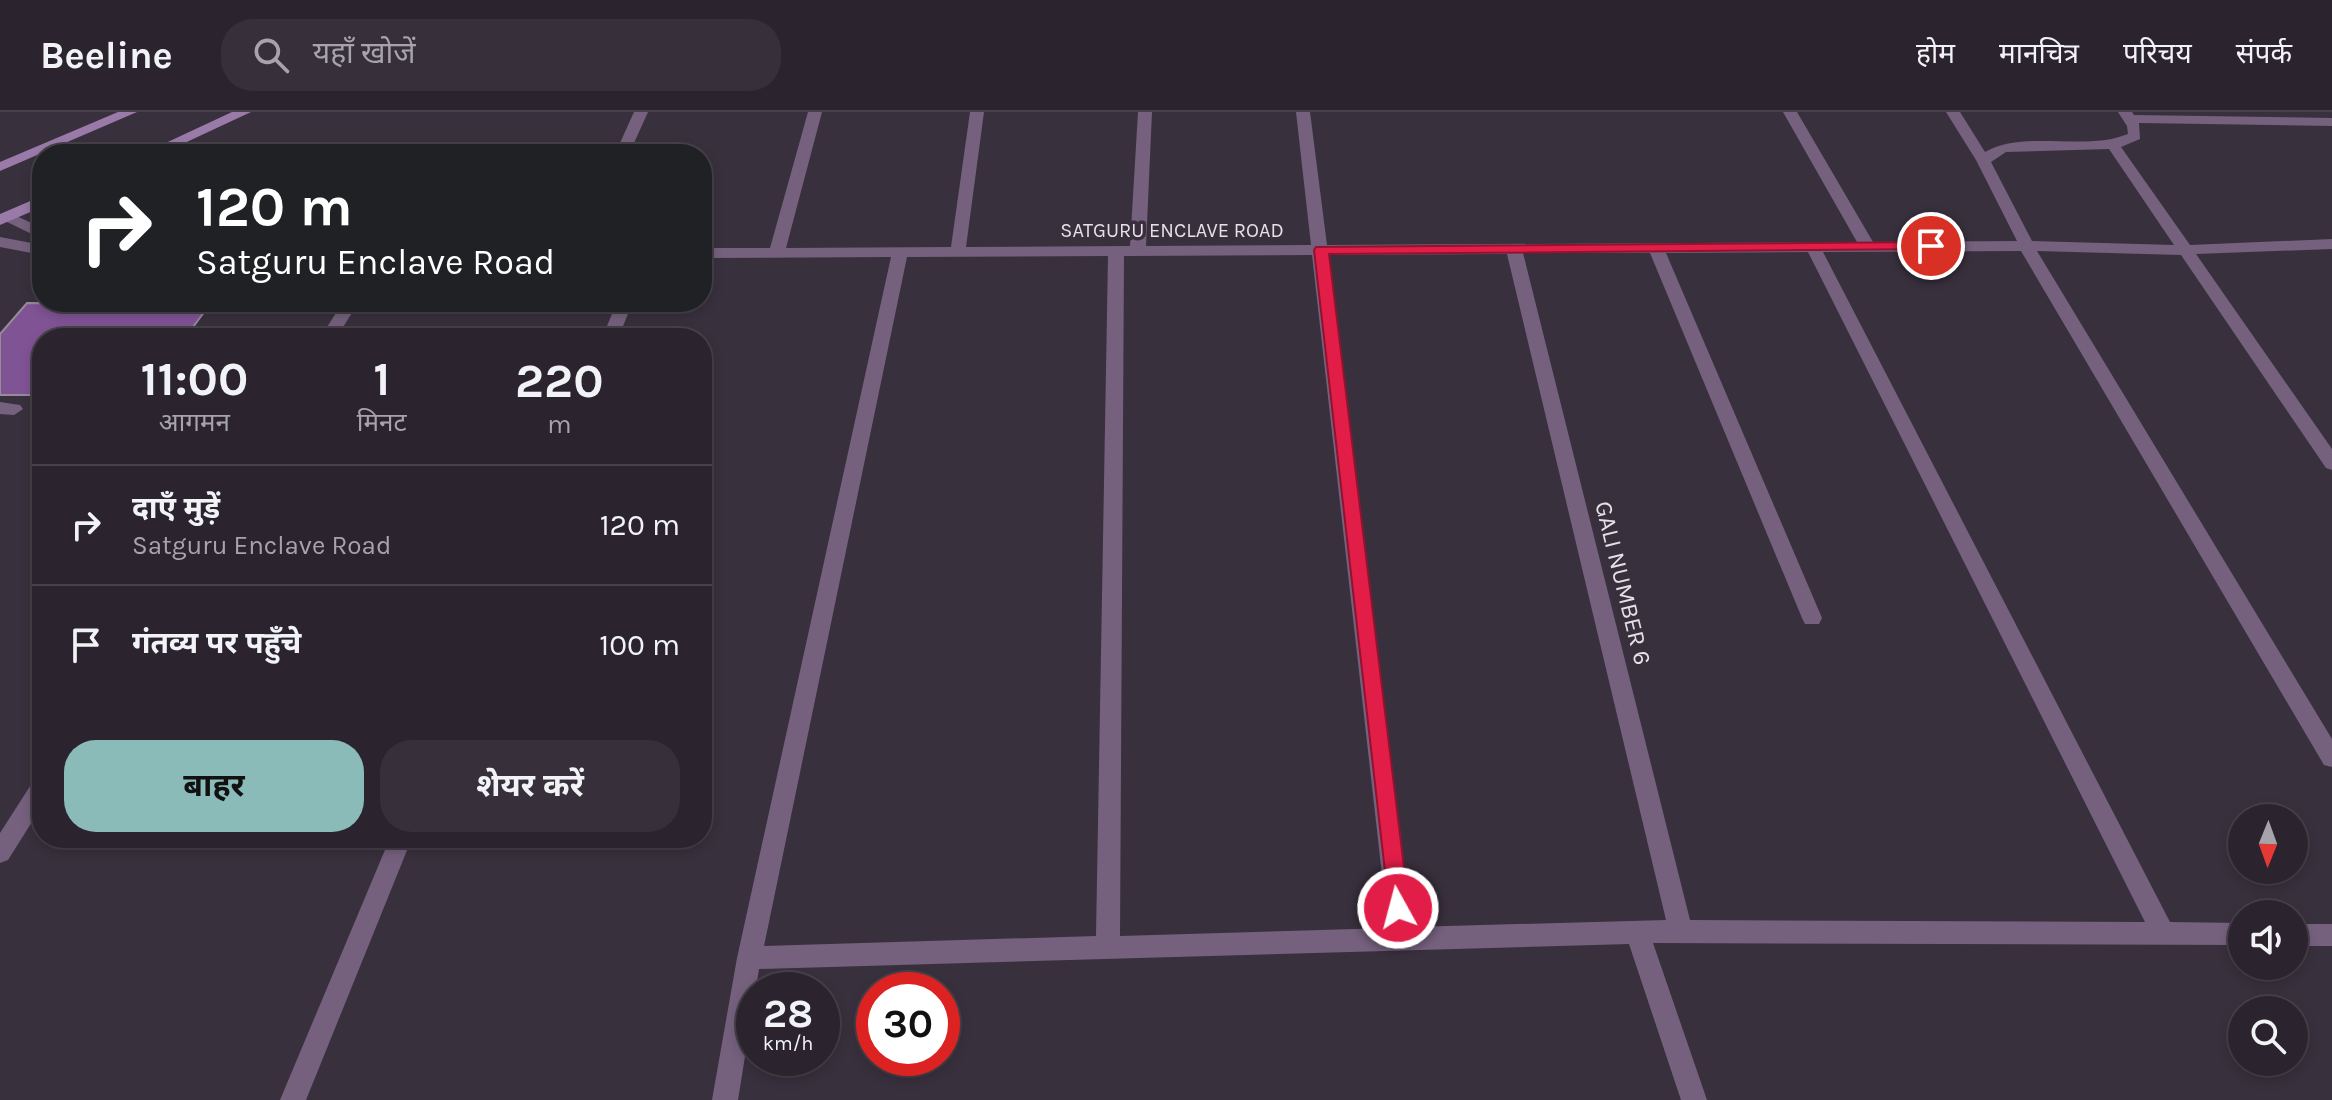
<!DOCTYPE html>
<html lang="hi">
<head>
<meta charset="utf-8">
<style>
  body { margin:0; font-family:Karla,"Noto Sans Devanagari",sans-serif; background:#37303a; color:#f1f3f6; height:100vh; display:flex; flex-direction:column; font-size:30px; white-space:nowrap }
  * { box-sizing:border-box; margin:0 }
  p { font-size:26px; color:#a6a4aa }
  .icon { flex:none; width:44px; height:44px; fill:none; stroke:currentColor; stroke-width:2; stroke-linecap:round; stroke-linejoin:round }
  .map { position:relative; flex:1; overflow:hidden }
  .sheet { position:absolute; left:32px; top:216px; width:680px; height:520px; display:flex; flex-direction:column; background:#2b242e; border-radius:32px; box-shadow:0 4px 12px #0003,0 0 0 2px #47414a }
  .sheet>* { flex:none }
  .banner { position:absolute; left:32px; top:32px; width:680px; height:168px; border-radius:32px; box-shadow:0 4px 12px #0003,0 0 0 2px #47414a; background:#202124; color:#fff; overflow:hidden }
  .needle { width:52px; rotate:181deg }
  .fabs { position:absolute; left:2228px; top:692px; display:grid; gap:16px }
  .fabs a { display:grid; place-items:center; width:80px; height:80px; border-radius:50%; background:#2b242e; box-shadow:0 4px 12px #0003,0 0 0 2px #47414a; font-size:40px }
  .speed { position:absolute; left:736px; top:860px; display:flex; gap:16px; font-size:40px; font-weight:700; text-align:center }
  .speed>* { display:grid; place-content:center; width:104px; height:104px; border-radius:50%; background:#2b242e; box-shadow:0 4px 12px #0003,0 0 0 2px #47414a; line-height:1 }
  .speed small { font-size:20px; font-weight:400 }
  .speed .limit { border:12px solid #d22; background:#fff; color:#111 }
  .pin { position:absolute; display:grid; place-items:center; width:68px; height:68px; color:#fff; margin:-34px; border:4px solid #fff; border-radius:50%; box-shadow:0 2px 8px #0007 }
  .me { position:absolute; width:88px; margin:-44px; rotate:353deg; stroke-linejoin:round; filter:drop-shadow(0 0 6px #0008) }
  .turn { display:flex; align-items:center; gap:28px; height:168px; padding:0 32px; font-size:36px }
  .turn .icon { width:104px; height:104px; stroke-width:2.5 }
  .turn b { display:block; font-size:56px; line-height:68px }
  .eta { display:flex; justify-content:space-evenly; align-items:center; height:136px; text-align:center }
  .eta b { font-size:48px; font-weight:700; line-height:56px }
  .action { display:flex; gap:16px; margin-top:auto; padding:16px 32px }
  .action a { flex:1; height:92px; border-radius:32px; background:#8bbbb9; color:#111; font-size:32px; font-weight:700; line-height:92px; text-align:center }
  .action a+a { background:#37303a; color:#f1f3f6 }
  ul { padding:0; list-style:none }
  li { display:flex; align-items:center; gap:24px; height:120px; padding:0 32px; border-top:2px solid #47414a }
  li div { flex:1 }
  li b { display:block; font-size:30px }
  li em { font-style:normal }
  header { display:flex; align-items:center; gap:48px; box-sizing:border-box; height:112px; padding:0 40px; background:#2b242e; border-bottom:2px solid #47414a }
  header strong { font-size:38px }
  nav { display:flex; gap:44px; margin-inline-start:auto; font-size:28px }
  .search { width:560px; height:72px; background:#37303a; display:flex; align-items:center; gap:20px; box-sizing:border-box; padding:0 28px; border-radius:32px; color:#a6a4aa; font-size:30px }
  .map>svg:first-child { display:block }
</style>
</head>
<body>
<header>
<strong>Beeline</strong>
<div class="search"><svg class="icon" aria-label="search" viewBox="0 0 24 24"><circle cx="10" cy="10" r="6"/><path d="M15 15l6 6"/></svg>यहाँ खोजें</div>
<nav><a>होम</a><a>मानचित्र</a><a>परिचय</a><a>संपर्क</a></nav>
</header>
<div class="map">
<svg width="2332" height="988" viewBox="0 0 2332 988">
  <rect width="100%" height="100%" fill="#39303d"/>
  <polygon fill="#805395" stroke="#968b9b" stroke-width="2" points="27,191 210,192 185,226 42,226 42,283 0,283 0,222"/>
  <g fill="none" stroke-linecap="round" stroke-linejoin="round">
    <polygon fill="#75617e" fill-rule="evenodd" points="0,290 20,293 23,297 14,303 0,302"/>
    <g fill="#75617e" fill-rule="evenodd">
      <polygon points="634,0 648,0 629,42 615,42"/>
      <path d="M808,0h14l-36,136 165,-1 19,-135h14l-18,135 164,-1 8,-134h14l-6,134 165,-1 -15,-133h14l17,133 530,-3 -74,-130h14l76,130 144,-1 -41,-81 -30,-48h14l25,40c40,-23 99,0 143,-18l-1,-8 -9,-14h14l2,3 198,3v8l-193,-3 1,16 -19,8 69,98 142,-6v10l-136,5 136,195v21l-6,-2 -145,-213 -144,-4 295,488v28l-8,-2 -303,-514 -198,1 347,670 72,1v22l-589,-2 54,157h-26l-52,-156 -870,25 -21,131h-26l25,-142 154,-701 -189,1v-10h68zM2109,37l65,96 -142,-4 -41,-79 15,-10zM1808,140l337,670 -455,-2 -167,-667h127l152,365 3,6h14l3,-6 -156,-365zM1507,142l159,666 -254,7 -84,-672zM1312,143l76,673 -268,8 4,-680zM1108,144l-12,680 -332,10 143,-689z"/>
      <polygon points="8,100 42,116 42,127 3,108 3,102"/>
      <polygon points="0,125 42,133 42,143 0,135"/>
      <polygon points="343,190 359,190 336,226 320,226"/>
      <polygon points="617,190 633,190 618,226 602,226"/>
      <polygon points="42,665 42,694 8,748 0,751 0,721 34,668"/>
      <polygon points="390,726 412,726 306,988 280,988"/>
      <rect x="2294" y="812" width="38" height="22"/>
    </g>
    <g fill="#997aa8" fill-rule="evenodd">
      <polygon points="118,0 137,0 0,59 0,50"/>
      <polygon points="232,0 251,0 161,42 142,42"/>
      <polygon points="42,84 42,95 0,113 0,102"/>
    </g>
  </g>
  <polygon fill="#e11d48" stroke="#92132f" stroke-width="2" points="1931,130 1936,131 1936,137 1329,142 1409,796 1405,803 1398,806 1390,803 1314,138 1316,135"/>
  <g text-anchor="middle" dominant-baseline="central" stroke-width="7" stroke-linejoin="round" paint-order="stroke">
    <g font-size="20" fill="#e6e0e9" stroke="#39303d">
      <text x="1172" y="118">SATGURU ENCLAVE ROAD</text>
    </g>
    <g font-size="24" fill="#e6e0e9" stroke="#39303d">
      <text transform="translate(1623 471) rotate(76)">GALI NUMBER 6</text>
    </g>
  </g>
</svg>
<div class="fabs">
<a><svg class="needle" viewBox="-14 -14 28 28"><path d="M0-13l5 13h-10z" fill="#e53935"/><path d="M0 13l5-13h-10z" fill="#a6a4aa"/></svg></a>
<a><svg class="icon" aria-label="sound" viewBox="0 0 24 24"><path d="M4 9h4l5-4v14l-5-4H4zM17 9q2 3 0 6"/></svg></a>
<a><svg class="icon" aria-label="search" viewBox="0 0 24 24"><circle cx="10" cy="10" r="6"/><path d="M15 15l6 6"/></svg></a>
</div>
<div class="speed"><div>28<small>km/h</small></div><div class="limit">30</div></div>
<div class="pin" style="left:1931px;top:134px;background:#d93025"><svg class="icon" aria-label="arrive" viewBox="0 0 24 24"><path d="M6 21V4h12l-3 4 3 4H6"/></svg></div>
<svg class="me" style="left:1398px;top:796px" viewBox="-20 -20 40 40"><circle r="17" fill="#e11d48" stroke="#fff" stroke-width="3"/><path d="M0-11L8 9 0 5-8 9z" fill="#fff"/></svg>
<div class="banner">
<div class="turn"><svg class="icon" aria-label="right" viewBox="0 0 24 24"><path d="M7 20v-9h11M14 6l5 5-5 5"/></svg><div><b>120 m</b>Satguru Enclave Road</div></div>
</div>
<section class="sheet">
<div class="eta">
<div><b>11:00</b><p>आगमन</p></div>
<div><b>1</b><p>मिनट</p></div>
<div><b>220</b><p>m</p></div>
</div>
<ul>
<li><svg class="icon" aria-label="right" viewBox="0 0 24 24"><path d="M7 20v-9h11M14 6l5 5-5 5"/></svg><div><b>दाएँ मुड़ें</b><p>Satguru Enclave Road</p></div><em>120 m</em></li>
<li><svg class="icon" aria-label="arrive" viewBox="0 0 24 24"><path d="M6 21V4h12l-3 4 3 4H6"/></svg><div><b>गंतव्य पर पहुँचे</b></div><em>100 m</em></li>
</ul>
<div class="action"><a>बाहर</a><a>शेयर करें</a></div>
</section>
</div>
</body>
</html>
